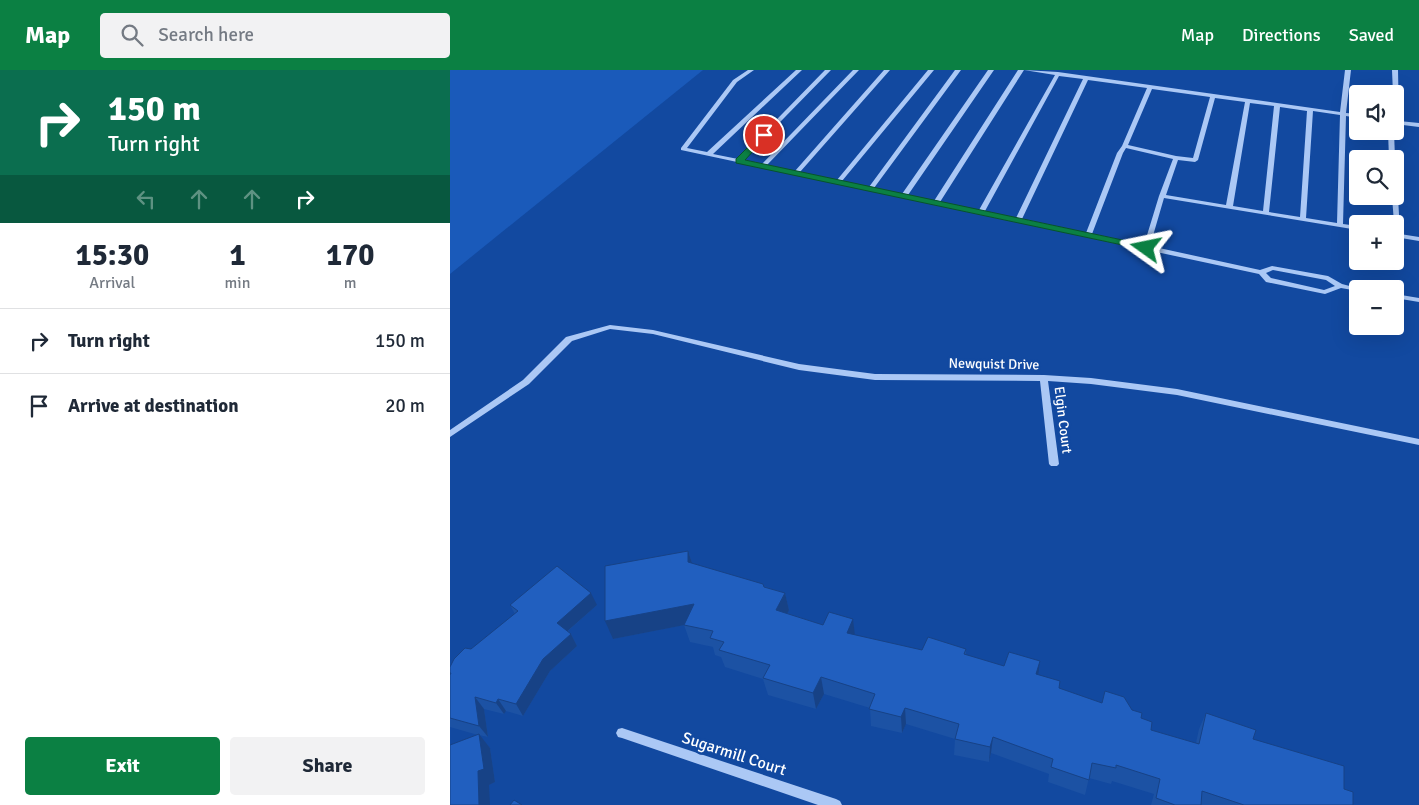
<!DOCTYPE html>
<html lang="en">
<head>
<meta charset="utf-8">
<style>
  body { margin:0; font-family:Signika,sans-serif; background:#f2f2f3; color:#1f2937; height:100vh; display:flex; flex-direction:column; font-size:19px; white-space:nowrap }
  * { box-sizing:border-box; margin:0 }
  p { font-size:16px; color:#747a83 }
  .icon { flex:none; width:28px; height:28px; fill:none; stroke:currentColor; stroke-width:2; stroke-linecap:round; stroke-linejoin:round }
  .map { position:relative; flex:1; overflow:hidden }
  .sheet { display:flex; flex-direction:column; background:#fff; width:450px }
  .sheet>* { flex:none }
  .guide { background:#0b6e4f; color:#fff; overflow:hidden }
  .fabs { position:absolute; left:899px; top:15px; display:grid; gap:10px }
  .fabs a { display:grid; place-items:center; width:55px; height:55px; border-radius:5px; background:#fff; box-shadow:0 5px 20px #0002; font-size:25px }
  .pin { position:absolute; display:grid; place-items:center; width:42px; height:42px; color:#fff; margin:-21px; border:2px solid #fff; border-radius:50%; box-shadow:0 1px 5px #0007 }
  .me { position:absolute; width:55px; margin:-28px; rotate:282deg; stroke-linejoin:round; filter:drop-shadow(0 0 4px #0008) }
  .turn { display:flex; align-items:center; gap:18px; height:105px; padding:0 25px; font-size:22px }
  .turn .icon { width:65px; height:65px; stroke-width:2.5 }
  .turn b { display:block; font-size:35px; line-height:42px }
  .lanes { display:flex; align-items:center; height:48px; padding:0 25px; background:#0003; justify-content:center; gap:25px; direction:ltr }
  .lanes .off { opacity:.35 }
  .eta { display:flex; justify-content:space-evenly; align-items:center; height:85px; text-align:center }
  .eta b { font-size:30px; font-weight:800; line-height:35px }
  .cta { display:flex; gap:10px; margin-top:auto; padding:10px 25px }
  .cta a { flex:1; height:58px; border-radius:5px; background:#0b8043; color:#fff; font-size:20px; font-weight:800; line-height:58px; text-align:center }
  .cta a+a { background:#f2f2f3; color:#1f2937 }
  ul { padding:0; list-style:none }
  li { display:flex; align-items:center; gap:15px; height:65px; padding:0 25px; border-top:1px solid #e0e1e3 }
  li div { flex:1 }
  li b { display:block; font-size:19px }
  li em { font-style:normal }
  header { display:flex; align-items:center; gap:30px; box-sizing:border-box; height:70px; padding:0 25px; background:#0b8043; color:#fff }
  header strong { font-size:24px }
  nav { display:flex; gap:28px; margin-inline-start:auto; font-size:18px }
  .search { width:350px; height:45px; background:#f2f2f3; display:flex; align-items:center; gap:12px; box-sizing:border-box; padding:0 18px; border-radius:5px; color:#747a83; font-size:19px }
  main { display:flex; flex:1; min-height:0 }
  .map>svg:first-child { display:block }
</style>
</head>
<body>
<header>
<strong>Map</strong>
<div class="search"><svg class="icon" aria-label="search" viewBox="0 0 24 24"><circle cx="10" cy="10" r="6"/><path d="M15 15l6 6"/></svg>Search here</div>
<nav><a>Map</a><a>Directions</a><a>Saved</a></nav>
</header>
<main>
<section class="sheet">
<div class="guide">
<div class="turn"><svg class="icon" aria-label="right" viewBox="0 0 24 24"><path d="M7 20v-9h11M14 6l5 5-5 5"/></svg><div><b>150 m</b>Turn right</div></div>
<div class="lanes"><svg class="icon off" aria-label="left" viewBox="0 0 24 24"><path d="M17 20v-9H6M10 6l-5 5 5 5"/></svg><svg class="icon off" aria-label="ahead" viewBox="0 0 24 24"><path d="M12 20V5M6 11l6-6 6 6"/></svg><svg class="icon off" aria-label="ahead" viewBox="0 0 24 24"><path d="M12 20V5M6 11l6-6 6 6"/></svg><svg class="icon" aria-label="right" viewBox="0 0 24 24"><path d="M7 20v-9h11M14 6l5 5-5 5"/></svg></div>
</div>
<div class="eta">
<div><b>15:30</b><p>Arrival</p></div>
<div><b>1</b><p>min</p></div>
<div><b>170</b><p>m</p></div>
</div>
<ul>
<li><svg class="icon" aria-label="right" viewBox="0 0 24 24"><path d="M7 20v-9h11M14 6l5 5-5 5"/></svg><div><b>Turn right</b></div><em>150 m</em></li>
<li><svg class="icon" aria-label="arrive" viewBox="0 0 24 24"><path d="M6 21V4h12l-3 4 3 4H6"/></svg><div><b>Arrive at destination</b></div><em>20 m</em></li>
</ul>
<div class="cta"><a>Exit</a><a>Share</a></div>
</section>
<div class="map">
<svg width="969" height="735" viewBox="0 0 969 735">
  <rect width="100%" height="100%" fill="#1249a0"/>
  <polygon fill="#1a5aba" points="0,0 253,0 0,204"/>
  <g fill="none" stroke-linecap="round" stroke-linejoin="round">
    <g fill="#abc8f5" fill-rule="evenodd">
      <path d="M298,0h6l-17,12 -50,66 20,4 89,-82h6l-89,84 25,5 87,-89h6l-88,90 19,4 91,-94h6l-92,95 28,6 89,-101h6l-90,102 37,8 91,-110h6l-92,111 27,6 86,-117h6l-87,118 28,6 86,-124h6l-86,125 26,6 84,-131h6l-84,132 39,8 76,-135 -31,-5 34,2 282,40 5,-42h6l-5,43 12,1v4l-12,-2 -3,108 15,2v4l-194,-32 -14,48 110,24 12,-4 56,10 14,8 19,5h-3v2l-17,-3 -16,6 -59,-12 -7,-8 -578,-124v-2l52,-68zM609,6l24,3 -67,139 -31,-7zM638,10l59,8 -25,58 -5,7 -31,80 -64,-14zM702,19l58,8 -17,61 -17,-2 -48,-11zM765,28l30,4 -19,103 -60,-10 12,-35 17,2 3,-2zM800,33l24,3 -11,105 -30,-5zM830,37l27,4 -7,106 -31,-5zM863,41l27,4 -3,108 -31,-5zM676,78l47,11 -14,37 -15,49 -52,-11 31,-81zM823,200l53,10 9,6 -11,4 -53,-12 -5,-5z"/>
      <polygon points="942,0 948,0 949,51 969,53 969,57 945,54 945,24 943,24"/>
      <polygon points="938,61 944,61 945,89 939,89"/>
      <polygon points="945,124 948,126 950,164 969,167 969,171 945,167 942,126 945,126"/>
      <polygon points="945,224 969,228 969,232 945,228"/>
      <polygon points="160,255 203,260 349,294 425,304 594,305 641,308 727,319 969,369 969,375 727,325 641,314 598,311 609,394 607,396 601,396 599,394 590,311 425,310 349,300 203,264 160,259 122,271 79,314 0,367 0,360 73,310 116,267"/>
      <polygon points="172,658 386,729 390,731 392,735 368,735 172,668 168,667 166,663 168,659"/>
    </g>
  </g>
  <g fill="#1c52a4">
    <polygon points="238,481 242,493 335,523 339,540 337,543 373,555 405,565 472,580 516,579 516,585 554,596 588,605 609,618 652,633 655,621 682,640 691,648 701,660 746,673 749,659 756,643 894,719 903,735 701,735 704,724 662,711 661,714 639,708 635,725 598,712 599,704 541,683 539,692 504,685 505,669 456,654 452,663 421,656 420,638 374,624 366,639 318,625 313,609 275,597 271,587 265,585 263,577 240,572 234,555 163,569"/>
    <polygon points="60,535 147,535 118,561 121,564 127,576 100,601 73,646 56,641 54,644 34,639 38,667 29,665 40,678 45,712 39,715 28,665 0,657 0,597 65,544"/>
  </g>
  <g fill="#174286">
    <polygon points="238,481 244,499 238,492"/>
    <polygon points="141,523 147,535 113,565 107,553"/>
    <polygon points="335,523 339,540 330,557 326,540"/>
    <polygon points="244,534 250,552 163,569 155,551"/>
    <polygon points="403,549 405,566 397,563"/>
    <polygon points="121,564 127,576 100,601 73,646 66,634 93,589"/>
    <polygon points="590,591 588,607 586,604"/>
    <polygon points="371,607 374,624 366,639 363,623"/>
    <polygon points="25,627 34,639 38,667 29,656"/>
    <polygon points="48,629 56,641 54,644 46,633"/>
    <polygon points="455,638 456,654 452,663 451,647"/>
    <polygon points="29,664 40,678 45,712 39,715 40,735 29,735 28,701"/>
    <polygon points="543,667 541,683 539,692 540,677"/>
  </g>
  <g fill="#215fbf" stroke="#174286">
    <polygon points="238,481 238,492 313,514 314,517 335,523 326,540 373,555 379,542 403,549 397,563 472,580 478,567 516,579 514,584 554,596 559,582 590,591 586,604 610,611 609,618 652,633 655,621 674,627 682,640 692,643 691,648 702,652 701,660 749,674 756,643 806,660 803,669 894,696 894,719 903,722 903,735 794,735 752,721 751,735 725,735 706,728 710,709 666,695 666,698 642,693 639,710 601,697 603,689 543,667 540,677 505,669 509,654 455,638 451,647 419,639 425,624 371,607 363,623 313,608 320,595 269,580 274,572 260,568 263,561 234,555 244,534 155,551 155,496"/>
    <polygon points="107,496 141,523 107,553 121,564 93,589 66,634 48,629 46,633 25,627 29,656 0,648 0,605 1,603 0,603 0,597 4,589 15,578 21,579 68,541 60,535"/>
    <polygon points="29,664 34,699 28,701 29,735 0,735 0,675"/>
    <polygon points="64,730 72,735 60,735"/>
  </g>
  <polygon fill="#0b8043" stroke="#07532c" points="312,63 318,65 295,90 696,175 701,178 696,180 286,93 286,89"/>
  <g text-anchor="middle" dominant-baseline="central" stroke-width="5" stroke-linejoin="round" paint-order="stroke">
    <g font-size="14" fill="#fff" stroke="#1249a0">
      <text transform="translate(544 294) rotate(1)">Newquist Drive</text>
      <text transform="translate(613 350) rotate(83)">Elgin Court</text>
    </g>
    <g font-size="16" fill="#fff" stroke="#1249a0">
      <text transform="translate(284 684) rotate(18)">Sugarmill Court</text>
    </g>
  </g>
</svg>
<div class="fabs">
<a><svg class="icon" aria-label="sound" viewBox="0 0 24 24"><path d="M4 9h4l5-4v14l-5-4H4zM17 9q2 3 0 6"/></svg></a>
<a><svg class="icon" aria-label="search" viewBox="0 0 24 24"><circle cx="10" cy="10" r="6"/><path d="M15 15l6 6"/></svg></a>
<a>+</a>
<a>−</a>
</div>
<div class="pin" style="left:314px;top:65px;background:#d93025"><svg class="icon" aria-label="arrive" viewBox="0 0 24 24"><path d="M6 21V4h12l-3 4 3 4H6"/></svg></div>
<svg class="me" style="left:696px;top:178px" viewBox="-20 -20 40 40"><path d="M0-17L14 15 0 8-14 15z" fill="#0b8043" stroke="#fff" stroke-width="4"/></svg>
</div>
</main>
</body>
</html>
